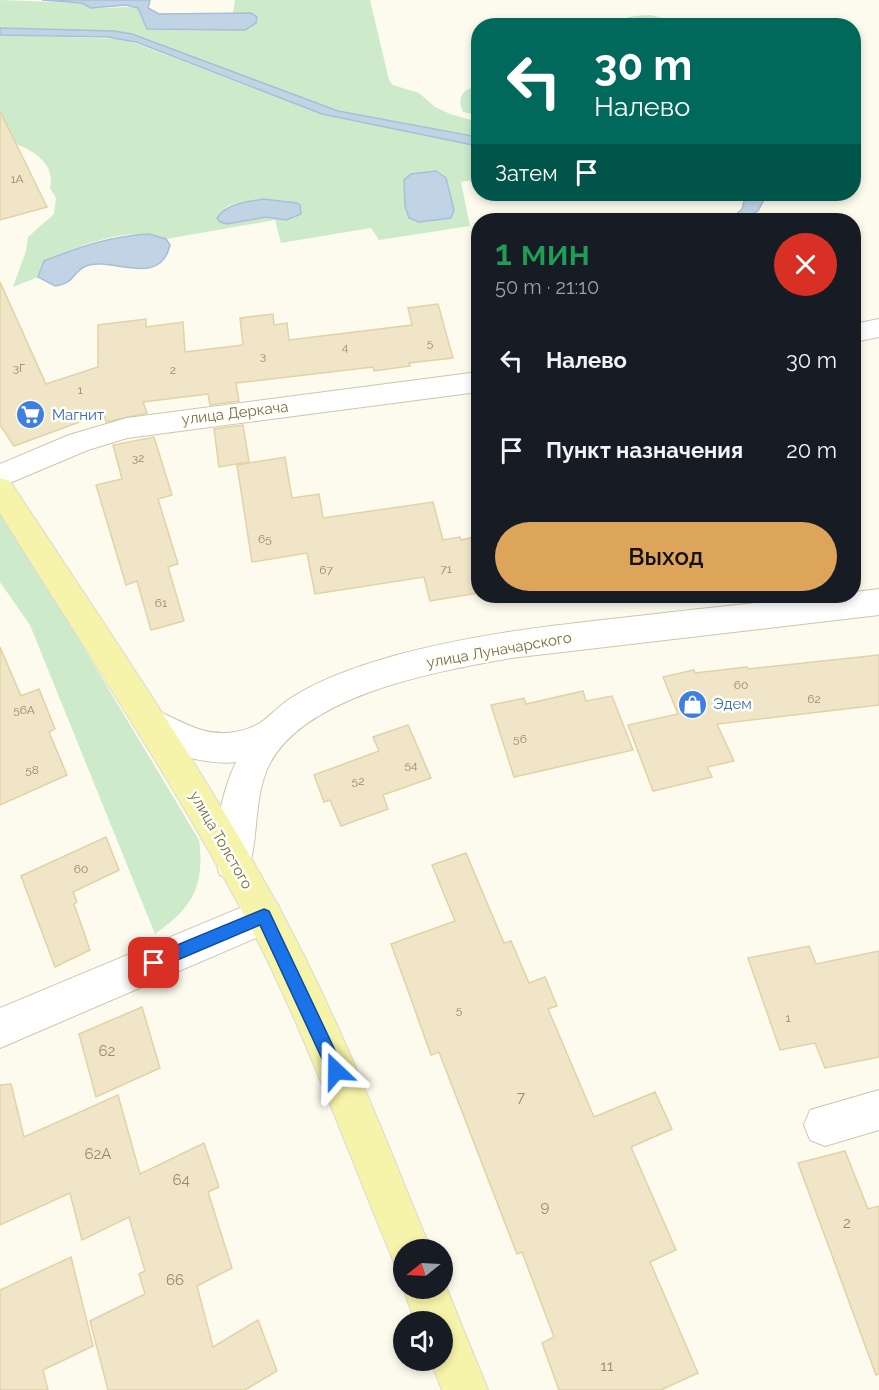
<!DOCTYPE html>
<html lang="ru">
<head>
<meta charset="utf-8">
<style>
  body { margin:0; font-family:Raleway,sans-serif; background:#242831; color:#f1f3f6; height:100vh; display:flex; flex-direction:column; font-size:22px; white-space:nowrap }
  * { box-sizing:border-box; margin:0 }
  p { font-size:20px; color:#9ea1a6 }
  .icon { flex:none; width:33px; height:33px; fill:none; stroke:currentColor; stroke-width:2; stroke-linecap:round; stroke-linejoin:round }
  .map { position:relative; flex:1; overflow:hidden }
  .drawer { position:absolute; left:471px; top:213px; width:390px; height:390px; display:flex; flex-direction:column; background:#171b24; border-radius:24px; box-shadow:0 3px 9px #0003 }
  .drawer>* { flex:none }
  .banner { position:absolute; left:471px; top:18px; width:390px; height:183px; border-radius:24px; box-shadow:0 3px 9px #0003; background:#00695c; color:#fff; overflow:hidden }
  .needle { width:39px; rotate:252deg }
  .fabs { position:absolute; left:393px; top:1239px; display:grid; gap:12px }
  .fabs a { display:grid; place-items:center; width:60px; height:60px; border-radius:50%; background:#171b24; box-shadow:0 3px 9px #0003; font-size:30px }
  .pin { position:absolute; display:grid; place-items:center; width:51px; height:51px; color:#fff; margin:-26px; border-radius:12px; box-shadow:0 3px 9px #0006 }
  .me { position:absolute; width:66px; margin:-33px; rotate:337deg; stroke-linejoin:round; filter:drop-shadow(0 0 4px #0008) }
  .turn { display:flex; align-items:center; gap:21px; height:126px; padding:0 24px; font-size:27px }
  .turn .icon { width:78px; height:78px; stroke-width:2.5 }
  .turn b { display:block; font-size:42px; line-height:51px }
  .then { display:flex; align-items:center; height:57px; padding:0 24px; background:#0003; gap:12px; font-size:22px }
  .round { display:grid; place-items:center; flex:none; width:63px; height:63px; border-radius:32px; background:#242831 }
  .overview { display:flex; align-items:center; justify-content:space-between; height:102px; padding:0 24px }
  h1 { font-size:36px; font-weight:600; line-height:45px; color:#1e9e55 }
  .cta { display:flex; gap:12px; margin-top:auto; padding:12px 24px }
  .cta a { flex:1; height:69px; border-radius:36px; background:#dda55a; color:#111; font-size:24px; font-weight:600; line-height:69px; text-align:center }
  ul { padding:0; list-style:none }
  li { display:flex; align-items:center; gap:18px; height:90px; padding:0 24px }
  li div { flex:1 }
  li b { display:block; font-size:22px }
  li em { font-style:normal }
  .map>svg:first-child { display:block }
</style>
</head>
<body>
<div class="map">
<svg width="879" height="1390" viewBox="0 0 879 1390">
  <rect width="100%" height="100%" fill="#fcfbed"/>
  <g fill="#cdeacb" fill-rule="evenodd">
    <path d="M0,0l82,3c17,10 37,1 56,5l10,21 103,-16h-18l2,-13h135l19,80 4,5 26,8 16,14 15,7 28,8v15l-140,-26 -145,-53 -46,-19 -33,-8 -114,-3z"/>
    <path d="M650,15l40,10h-74c8,-10 22,-9 34,-10z"/>
    <path d="M0,35l124,4 198,75 156,32v33l-17,3 9,44 -91,14 -8,-12 -90,15 -6,-23 -109,19c-35,-15 -89,8 -122,22l-6,16 -25,10 13,-36 2,-14 26,-23 2,-16 -6,-10c7,-29 -26,-43 -50,-49zM263,199l27,3 11,9v3l-15,6 -20,-3 -39,7 -2,-16 7,-4z"/>
    <path d="M478,86v26l-5,2 -10,-2c-7,-15 0,-23 15,-26z"/>
    <path d="M0,508l199,332c6,47 -7,68 -44,94l-125,-309 -30,-43z"/>
  </g>
  <g fill="#c1d4e5" stroke="#a8bfd7" stroke-width="1.5">
    <polygon points="42,0 150,0 148,8 159,14 251,13 257,17 256,23 245,30 147,29 138,8 126,5 91,8 82,3"/>
    <polygon points="0,28 114,31 132,34 338,111 478,137 478,146 322,114 136,42 108,37 0,35"/>
    <polygon points="436,171 446,178 454,210 451,218 419,222 409,218 405,206 404,180 411,174"/>
    <polygon points="740,194 767,194 758,211 750,215 751,220 731,219 742,209 744,201"/>
    <path d="M263,199l34,4 3,2 1,9 -15,6 -20,-3 -39,7 -7,-2 -3,-4c12,-16 27,-15 46,-19z"/>
    <path d="M149,234l17,5 4,6c-10,44 -59,11 -84,21 -14,6 -10,17 -31,20l-17,-9 6,-16c35,-14 67,-25 105,-27z"/>
  </g>
  <g fill="#f0e5c6" stroke="#e2d2a7" stroke-width="1.5">
    <polygon points="0,111 47,207 0,220"/>
    <polygon points="0,282 46,384 98,367 98,325 146,319 146,327 183,322 185,352 243,345 240,318 273,314 274,325 287,323 289,340 412,325 408,308 438,304 453,358 409,363 410,366 374,371 373,367 236,383 239,401 210,405 208,394 143,402 147,413 106,422 104,413 14,446 0,425"/>
    <polygon points="243,425 249,462 219,467 214,429"/>
    <polygon points="154,437 172,495 158,499 178,564 168,567 184,621 151,630 137,581 126,585 96,485 122,479 113,445"/>
    <polygon points="285,457 292,498 319,494 323,518 433,502 443,540 460,537 461,540 478,536 478,593 430,601 424,577 315,594 307,553 252,562 237,465"/>
    <polygon points="0,647 21,696 39,689 55,729 49,732 67,775 0,805"/>
    <polygon points="879,655 879,705 717,724 734,761 707,767 712,777 653,791 628,725 678,714 663,677 694,670 695,673 747,667 748,669"/>
    <polygon points="583,691 586,701 612,696 633,750 514,777 491,705 524,698 526,704"/>
    <polygon points="408,725 431,778 383,795 388,809 341,826 330,800 324,802 314,775 379,751 373,737"/>
    <polygon points="106,837 119,870 73,892 77,902 74,904 90,950 55,967 21,876"/>
    <polygon points="466,853 504,943 511,941 529,983 545,977 557,1006 548,1009 594,1117 655,1092 672,1129 631,1147 676,1250 650,1262 698,1373 661,1390 559,1390 542,1343 554,1337 522,1252 517,1254 439,1052 431,1055 406,985 391,944 455,921 432,865"/>
    <polygon points="809,946 816,964 879,951 879,1057 825,1068 815,1043 780,1050 748,958"/>
    <polygon points="142,1007 160,1068 96,1097 79,1034"/>
    <polygon points="11,1084 24,1137 118,1095 140,1174 204,1143 219,1187 208,1192 232,1268 197,1286 213,1347 258,1320 277,1371 245,1390 108,1390 90,1321 145,1294 139,1274 145,1271 129,1217 82,1240 70,1193 0,1225 0,1085"/>
    <polygon points="845,1151 868,1209 879,1206 879,1374 876,1375 798,1163"/>
    <polygon points="71,1257 93,1346 43,1370 48,1390 0,1390 0,1290"/>
  </g>
  <g fill="none" stroke-linecap="round" stroke-linejoin="round">
    <defs>
      <g id="minor">
        <polygon points="879,319 879,337 854,342 854,324"/>
        <polygon points="478,372 478,392 127,438 88,450 0,487 0,464 69,435 127,418"/>
        <path d="M879,589v26l-368,43c-72,13 -215,37 -245,114 -13,34 -7,73 -20,103l-13,5 -13,-5c-12,-28 3,-86 16,-113 -29,4 -90,-11 -103,-39l5,-10 12,-5c30,11 52,30 85,24 29,-5 32,-17 53,-32 31,-21 73,-35 109,-45 69,-19 142,-28 214,-36 70,-8 141,-16 211,-23h32v-4z"/>
        <polygon points="264,898 277,903 283,916 277,929 0,1048 0,1008"/>
        <polygon points="879,1090 879,1130 825,1146 810,1140 804,1125 810,1110"/>
      </g>
      <g id="major">
        <path d="M0,478l10,3c91,139 186,276 266,421 61,111 107,231 155,348h-27v19l-9,-4c-47,-112 -88,-229 -144,-337 -75,-143 -166,-278 -251,-415z"/>
        <polygon points="442,1277 488,1390 442,1390 430,1360 442,1360 442,1322 415,1322 403,1288 442,1288"/>
      </g>
    </defs>
    <use href="#minor" stroke="#ccc6b0" stroke-width="2"/>
    <use href="#major" stroke="#dcd9d2" stroke-width="2"/>
    <use href="#minor" fill="#fff" fill-rule="evenodd"/>
    <use href="#major" fill="#f6f4aa" fill-rule="evenodd"/>
  </g>
  <polygon fill="#1a73e8" stroke="#114b97" stroke-width="1.5" points="264,909 269,911 342,1065 345,1071 342,1076 336,1079 330,1076 260,925 154,970 148,968 146,963 148,957"/>
  <defs>
    <symbol id="supermarket-disc" viewBox="-11 -11 22 22"><circle r="9.5" fill="#3f7fe0" stroke="#fefef4"/><path d="M-6-5.5h2.5l.6 2H6L4.5 2H-2.5L-4.4-4H-6ZM-1.5 3.2a1.3 1.3 0 1 0 .1 0ZM3 3.2a1.3 1.3 0 1 0 .1 0Z" fill="#fff"/></symbol>
    <symbol id="shop-disc" viewBox="-11 -11 22 22"><circle r="9.5" fill="#3f7fe0" stroke="#fefef4"/><path d="M-5-2.5h2.3a2.7 3.5 0 0 1 5.4 0H5L5.5 6h-11ZM-1.5-2.5h3a1.5 2.3 0 0 0-3 0Z" fill="#fff"/></symbol>
  </defs>
  <g fill-rule="evenodd">
    <use href="#supermarket-disc" x="14" y="398" width="33" height="33"/>
    <use href="#shop-disc" x="676" y="688" width="33" height="33"/>
  </g>
  <g text-anchor="middle" dominant-baseline="central" stroke-width="5" stroke-linejoin="round" paint-order="stroke">
    <g font-size="12" fill="#958a6e">
      <text x="17" y="179">1А</text>
      <text x="430" y="343">5</text>
      <text x="345" y="347">4</text>
      <text x="263" y="356">3</text>
      <text x="19" y="368">3Г</text>
      <text x="173" y="370">2</text>
      <text x="80" y="390">1</text>
      <text x="138" y="458">32</text>
      <text x="265" y="539">65</text>
      <text x="446" y="569">71</text>
      <text x="326" y="570">67</text>
      <text x="161" y="603">61</text>
      <text x="741" y="685">60</text>
      <text x="814" y="699">62</text>
      <text x="24" y="710">56А</text>
      <text x="520" y="739">56</text>
      <text x="411" y="765">54</text>
      <text x="32" y="770">58</text>
      <text x="358" y="781">52</text>
      <text x="81" y="869">60</text>
      <text x="459" y="1010">5</text>
      <text x="788" y="1018">1</text>
    </g>
    <g font-size="15" fill="#776b50" stroke="#fefef4">
      <text transform="translate(235 413) rotate(-7)">улица Деркача</text>
      <text transform="translate(499 650) rotate(-10)">улица Луначарского</text>
      <text transform="translate(221 840) rotate(60)">улица Толстого</text>
    </g>
    <g font-size="15" fill="#366cbe" stroke="#fefef4" text-anchor="start">
      <text x="52" y="415">Магнит</text>
      <text x="713" y="704">Эдем</text>
    </g>
    <g font-size="15" fill="#958a6e">
      <text x="107" y="1051">62</text>
      <text x="521" y="1097">7</text>
      <text x="98" y="1154">62А</text>
      <text x="181" y="1180">64</text>
      <text x="545" y="1207">9</text>
      <text x="847" y="1223">2</text>
      <text x="175" y="1280">66</text>
      <text x="607" y="1366">11</text>
    </g>
  </g>
</svg>
<div class="fabs">
<a><svg class="needle" viewBox="-14 -14 28 28"><path d="M0-13l5 13h-10z" fill="#e53935"/><path d="M0 13l5-13h-10z" fill="#9ea1a6"/></svg></a>
<a><svg class="icon" aria-label="sound" viewBox="0 0 24 24"><path d="M4 9h4l5-4v14l-5-4H4zM17 9q2 3 0 6"/></svg></a>
</div>
<div class="pin" style="left:154px;top:963px;background:#d93025"><svg class="icon" aria-label="arrive" viewBox="0 0 24 24"><path d="M6 21V4h12l-3 4 3 4H6"/></svg></div>
<svg class="me" style="left:336px;top:1071px" viewBox="-20 -20 40 40"><path d="M0-17L14 15 0 8-14 15z" fill="#1a73e8" stroke="#fff" stroke-width="4"/></svg>
<div class="banner">
<div class="turn"><svg class="icon" aria-label="left" viewBox="0 0 24 24"><path d="M17 20v-9H6M10 6l-5 5 5 5"/></svg><div><b>30 m</b>Налево</div></div>
<div class="then">Затем<svg class="icon" aria-label="arrive" viewBox="0 0 24 24"><path d="M6 21V4h12l-3 4 3 4H6"/></svg></div>
</div>
<section class="drawer">
<div class="overview"><div><h1>1 мин</h1><p>50 m · 21:10</p></div><a class="round" style="background:#d93025;color:#fff"><svg class="icon" aria-label="close" viewBox="0 0 24 24"><path d="M6 6l12 12M18 6L6 18"/></svg></a></div>
<ul>
<li><svg class="icon" aria-label="left" viewBox="0 0 24 24"><path d="M17 20v-9H6M10 6l-5 5 5 5"/></svg><div><b>Налево</b></div><em>30 m</em></li>
<li><svg class="icon" aria-label="arrive" viewBox="0 0 24 24"><path d="M6 21V4h12l-3 4 3 4H6"/></svg><div><b>Пункт назначения</b></div><em>20 m</em></li>
</ul>
<div class="cta"><a>Выход</a></div>
</section>
</div>
</body>
</html>
